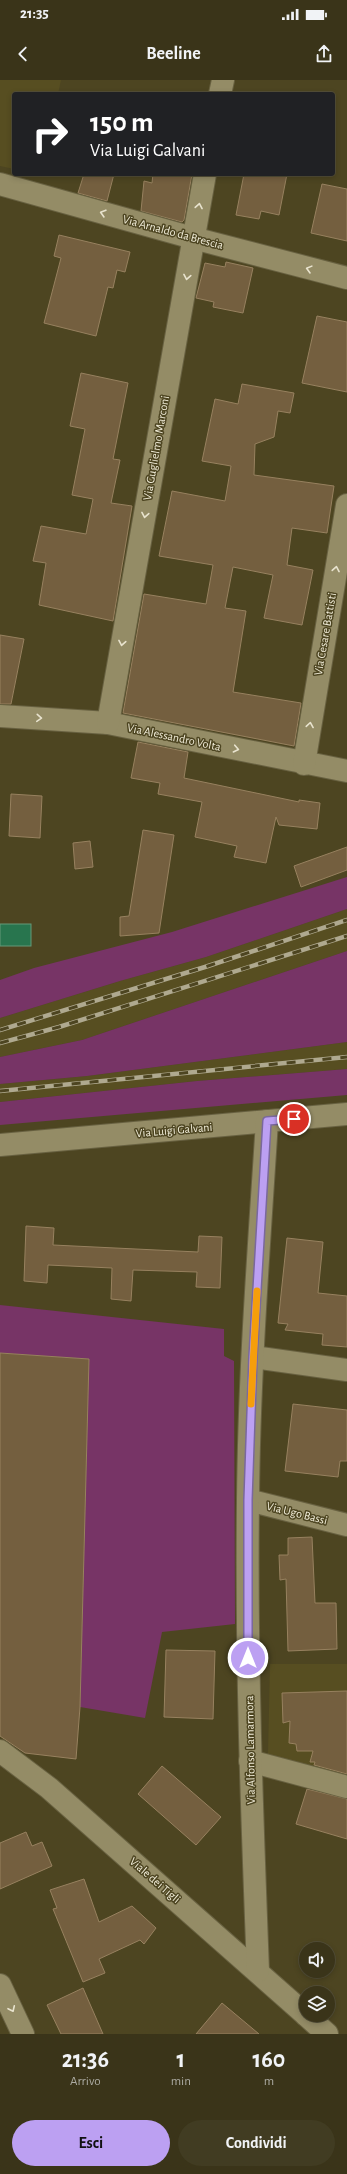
<!DOCTYPE html>
<html lang="it">
<head>
<meta charset="utf-8">
<style>
  body { margin:0; font-family:"Alegreya Sans",sans-serif; background:#413c22; color:#f1f3f6; height:100vh; display:flex; flex-direction:column; font-size:15px; white-space:nowrap }
  * { box-sizing:border-box; margin:0 }
  p { font-size:13px; color:#abaaa2 }
  .icon { flex:none; width:22px; height:22px; fill:none; stroke:currentColor; stroke-width:2; stroke-linecap:round; stroke-linejoin:round }
  .map { position:relative; height:1954px; overflow:hidden }
  .details { display:flex; flex-direction:column; background:#3a3419; flex:1 }
  .details>* { flex:none }
  .top-card { position:absolute; left:12px; top:12px; width:323px; height:84px; border-radius:4px; box-shadow:0 2px 6px #0003,0 0 0 1px #544f38; background:#202124; color:#fff; overflow:hidden }
  .buttons { position:absolute; left:299px; top:1862px; display:grid; gap:8px }
  .buttons a { display:grid; place-items:center; width:36px; height:36px; border-radius:50%; background:#3a3419; box-shadow:0 2px 6px #0003,0 0 0 1px #544f38; font-size:20px }
  .pin { position:absolute; display:grid; place-items:center; width:34px; height:34px; color:#fff; margin:-17px; border:2px solid #fff; border-radius:50%; box-shadow:0 1px 4px #0007 }
  .me { position:absolute; width:44px; margin:-22px; rotate:0deg; stroke-linejoin:round; filter:drop-shadow(0 0 3px #0008) }
  .turn { display:flex; align-items:center; gap:14px; height:84px; padding:0 12px; font-size:18px }
  .turn .icon { width:52px; height:52px; stroke-width:2.5 }
  .turn b { display:block; font-size:28px; line-height:34px }
  .eta { display:flex; justify-content:space-evenly; align-items:center; height:68px; text-align:center }
  .eta b { font-size:24px; font-weight:700; line-height:28px }
  .button { display:flex; gap:8px; margin-top:auto; padding:8px 12px }
  .button a { flex:1; height:46px; border-radius:24px; background:#bca0f2; color:#111; font-size:16px; font-weight:700; line-height:46px; text-align:center }
  .button a+a { background:#413c22; color:#f1f3f6 }
  .status { display:flex; justify-content:space-between; align-items:center; height:28px; padding:0 20px; background:#3a3419; direction:ltr }
  .status svg { height:11px; fill:currentColor }
  header { display:flex; justify-content:space-between; align-items:center; height:52px; padding:0 12px; background:#3a3419; font-size:18px; font-weight:700 }
  .map>svg:first-child { display:block }
</style>
</head>
<body>
<div class="status"><b>21:35</b><svg viewBox="0 0 49 12"><path d="M0 12V9h3v3zM5 12V6h3v6zM10 12V3h3v9zM15 12V0h3v12zM26 1h20v11H26zM47 4h2v5h-2z"/></svg></div>
<header><svg class="icon" aria-label="back" viewBox="0 0 24 24"><path d="M15 5l-7 7 7 7"/></svg>Beeline<svg class="icon" aria-label="share" viewBox="0 0 24 24"><path d="M12 15V3M7 8l5-5 5 5M5 13v7h14v-7"/></svg></header>
<div class="map">
<svg width="347" height="1954" viewBox="0 0 347 1954">
  <rect width="100%" height="100%" fill="#4d4521"/>
  <g fill="#574e21">
    <polygon points="0,0 61,0 58,14 14,14 14,89 0,86"/>
    <polygon points="347,829 347,871 82,960 0,977 0,938 120,901 206,877"/>
    <polygon points="347,962 347,989 197,1001 0,1022 0,1004 87,996"/>
    <polygon points="270,1584 347,1584 347,1697 268,1674"/>
  </g>
  <g fill="#773466">
    <polygon points="347,797 347,829 206,877 120,901 0,938 0,900 34,888 172,852"/>
    <polygon points="347,871 347,962 87,996 0,1004 0,977 82,960"/>
    <polygon points="347,989 347,1015 0,1045 0,1022 197,1001"/>
    <polygon points="0,1225 224,1249 224,1276 234,1281 235,1544 162,1552 145,1638 80,1627 89,1279 0,1273"/>
  </g>
  <rect fill="#28754e" stroke="#649978" x="0" y="844" width="31" height="22"/>
  <g fill="#745f3f" stroke="#97815f">
    <polygon points="84,94 114,94 107,121 78,113"/>
    <polygon points="153,94 192,94 184,140 182,142 141,131 144,101 152,103"/>
    <polygon points="244,94 287,94 279,135 261,131 259,139 236,135"/>
    <polygon points="322,104 347,109 347,161 311,153"/>
    <polygon points="59,155 130,172 125,192 117,190 113,208 108,207 96,256 44,243 61,178 54,176"/>
    <polygon points="226,182 253,188 243,233 213,227 214,222 196,218 205,183 225,187"/>
    <polygon points="317,236 347,242 347,312 302,303"/>
    <polygon points="81,293 128,303 113,379 120,380 111,423 132,426 113,541 39,525 46,483 33,481 41,446 86,454 93,419 72,415 85,349 70,346"/>
    <polygon points="242,304 294,313 290,333 278,331 274,357 255,364 254,395 334,406 327,453 292,448 287,485 313,490 302,545 264,538 273,495 233,487 225,528 246,531 233,612 301,623 294,666 123,633 144,514 206,524 213,485 159,476 172,411 225,421 231,386 202,381 215,319 238,324"/>
    <polygon points="0,555 24,559 11,624 0,624"/>
    <polygon points="138,662 188,672 184,698 299,722 299,720 320,723 317,749 279,745 276,737 266,783 234,777 237,766 195,757 202,722 158,714 160,703 131,698"/>
    <polygon points="11,714 42,716 40,758 9,756"/>
    <polygon points="143,750 174,755 159,853 120,856 120,837 129,836"/>
    <polygon points="90,761 93,787 75,789 73,763"/>
    <polygon points="347,767 347,790 301,807 294,786"/>
    <polygon points="26,1146 54,1148 53,1165 198,1172 199,1156 222,1157 220,1208 196,1207 197,1192 133,1190 131,1221 111,1219 112,1188 48,1185 47,1203 24,1201"/>
    <polygon points="287,1158 323,1162 318,1213 347,1216 347,1267 322,1265 323,1254 285,1250 288,1244 278,1243"/>
    <polygon points="0,1273 89,1279 80,1627 76,1679 25,1673 0,1656"/>
    <polygon points="293,1324 347,1330 347,1381 340,1381 338,1397 285,1391"/>
    <polygon points="312,1457 315,1523 336,1523 337,1569 288,1571 286,1499 280,1500 279,1475 288,1475 288,1458"/>
    <polygon points="166,1570 215,1571 213,1639 164,1637"/>
    <polygon points="347,1611 347,1694 314,1685 315,1682 310,1682 313,1671 297,1671 296,1664 289,1663 290,1641 283,1643 282,1613"/>
    <polygon points="162,1686 221,1737 196,1765 138,1714"/>
    <polygon points="307,1709 347,1719 347,1759 296,1744"/>
    <polygon points="26,1752 32,1766 42,1762 52,1786 0,1809 0,1763"/>
    <polygon points="84,1799 99,1842 132,1826 156,1848 144,1864 140,1860 99,1879 105,1893 83,1902 53,1829 57,1828 50,1810"/>
    <polygon points="83,1908 103,1954 61,1954 47,1925"/>
    <polygon points="222,1923 259,1954 196,1954"/>
  </g>
  <g fill="none" stroke-linecap="round" stroke-linejoin="round">
    <defs>
      <g id="minor">
        <polyline points="220,14 223,0"/>
        <polyline points="0,104 193,158 347,198"/>
        <polyline points="0,636 108,643 347,691"/>
        <polyline points="108,643 205,94"/>
        <polyline points="304,684 347,425"/>
        <polyline points="0,1065 347,1034"/>
        <polyline points="253,1277 347,1290"/>
        <polyline points="248,1420 347,1445"/>
        <polyline points="0,1671 49,1708 306,1935"/>
        <polyline points="250,1681 347,1707"/>
        <path d="M258,1891c-6,-157 -12,-313 -10,-470 1,-127 11,-254 19,-380"/>
        <polyline points="0,1905 23,1954"/>
        <polyline points="306,1935 327,1954"/>
      </g>
    </defs>
    <use href="#minor" stroke="#686141" stroke-width="24"/>
    <use href="#minor" stroke="#948c66" stroke-width="22"/>
    <defs>
      <g id="rail">
        <polyline points="0,950 205,887 347,840"/>
        <polyline points="0,963 59,947 347,856"/>
        <polyline points="0,1011 347,977"/>
      </g>
    </defs>
    <use href="#rail" stroke="#afa98f" stroke-width="4.5"/>
    <use href="#rail" stroke="#4d4521" stroke-width="3" stroke-dasharray="9" stroke-linecap="butt"/>
  </g>
  <defs><path id="oneway-chevron" d="M-2-3.5L2.5 0L-2 3.5" fill="none" stroke-width="1.6" stroke-linecap="round" stroke-linejoin="round"/></defs>
  <g stroke="#e8e3ce">
    <use href="#oneway-chevron" transform="translate(199 126) rotate(-80)"/>
    <use href="#oneway-chevron" transform="translate(103 133) rotate(-164)"/>
    <use href="#oneway-chevron" transform="translate(309 189) rotate(-165)"/>
    <use href="#oneway-chevron" transform="translate(187 197) rotate(100)"/>
    <use href="#oneway-chevron" transform="translate(145 435) rotate(100)"/>
    <use href="#oneway-chevron" transform="translate(336 489) rotate(-80)"/>
    <use href="#oneway-chevron" transform="translate(122 563) rotate(100)"/>
    <use href="#oneway-chevron" transform="translate(39 638) rotate(4)"/>
    <use href="#oneway-chevron" transform="translate(310 645) rotate(-81)"/>
    <use href="#oneway-chevron" transform="translate(236 669) rotate(12)"/>
    <use href="#oneway-chevron" transform="translate(12 1929) rotate(65)"/>
  </g>
  <g fill="none" stroke-linecap="round" stroke-linejoin="round">
    <defs>
      <polyline id="route" points="248,1578 248,1420 253,1277 267,1041 294,1039"/>
    </defs>
    <use href="#route" stroke="#7a689d" stroke-width="10"/>
    <use href="#route" stroke="#bca0f2" stroke-width="7"/>
    <polyline stroke="#f59e0b" stroke-width="7" points="251,1324 257,1211"/>
  </g>
  <g text-anchor="middle" dominant-baseline="central" stroke-width="3" stroke-linejoin="round" paint-order="stroke">
    <g font-size="12" fill="#f1edd9" stroke="#4d4521">
      <text transform="translate(173 152) rotate(15)">Via Arnaldo da Brescia</text>
      <text transform="translate(156 368) rotate(-80)">Via Guglielmo Marconi</text>
      <text transform="translate(325 554) rotate(-80)">Via Cesare Battisti</text>
      <text transform="translate(174 657) rotate(12)">Via Alessandro Volta</text>
      <text transform="translate(174 1050) rotate(-5)">Via Luigi Galvani</text>
      <text transform="translate(297 1433) rotate(14)">Via Ugo Bassi</text>
      <text transform="translate(250 1670) rotate(-91)">Via Alfonso Lamarmora</text>
      <text transform="translate(155 1800) rotate(41)">Viale dei Tigli</text>
    </g>
  </g>
</svg>
<div class="buttons">
<a><svg class="icon" aria-label="sound" viewBox="0 0 24 24"><path d="M4 9h4l5-4v14l-5-4H4zM17 9q2 3 0 6"/></svg></a>
<a><svg class="icon" aria-label="layers" viewBox="0 0 24 24"><path d="M12 4l9 5-9 5-9-5zM3 14l9 5 9-5"/></svg></a>
</div>
<div class="pin" style="left:294px;top:1039px;background:#d93025"><svg class="icon" aria-label="arrive" viewBox="0 0 24 24"><path d="M6 21V4h12l-3 4 3 4H6"/></svg></div>
<svg class="me" style="left:248px;top:1578px" viewBox="-20 -20 40 40"><circle r="17" fill="#bca0f2" stroke="#fff" stroke-width="3"/><path d="M0-11L8 9 0 5-8 9z" fill="#fff"/></svg>
<div class="top-card">
<div class="turn"><svg class="icon" aria-label="right" viewBox="0 0 24 24"><path d="M7 20v-9h11M14 6l5 5-5 5"/></svg><div><b>150 m</b>Via Luigi Galvani</div></div>
</div>
</div>
<section class="details">
<div class="eta">
<div><b>21:36</b><p>Arrivo</p></div>
<div><b>1</b><p>min</p></div>
<div><b>160</b><p>m</p></div>
</div>
<div class="button"><a>Esci</a><a>Condividi</a></div>
</section>
</body>
</html>
